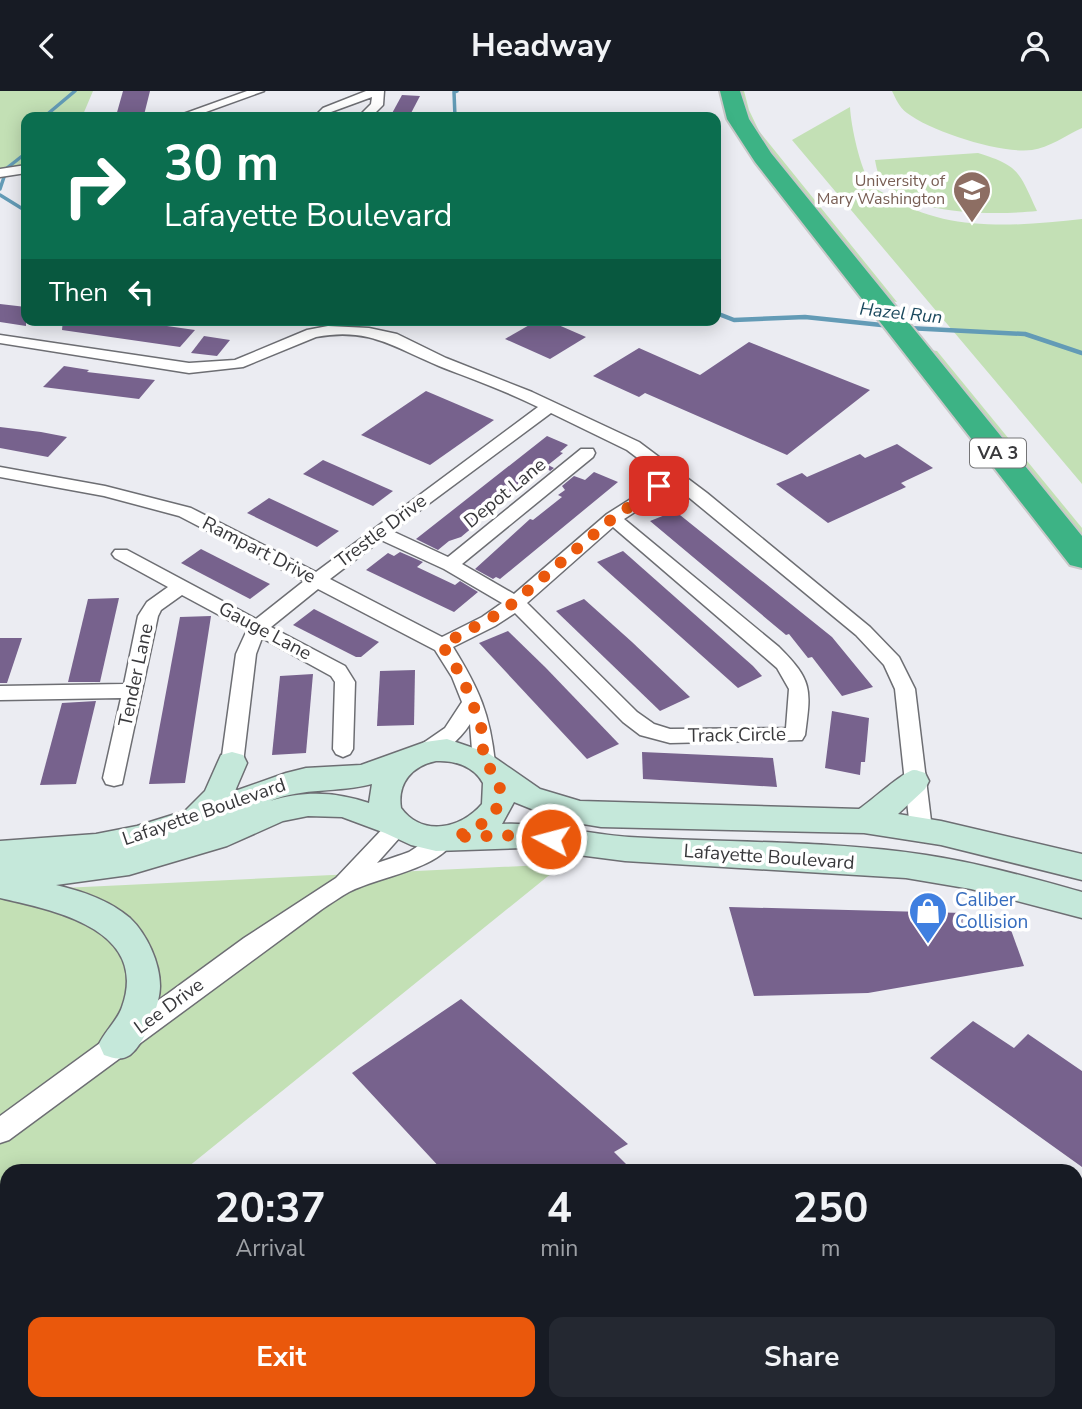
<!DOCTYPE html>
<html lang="en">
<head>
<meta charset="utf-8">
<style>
  body { margin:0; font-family:"Nunito Sans",sans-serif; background:#242831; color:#f1f3f6; height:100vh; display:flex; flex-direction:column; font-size:26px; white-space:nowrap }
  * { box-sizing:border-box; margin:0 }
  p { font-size:23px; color:#9ea1a6 }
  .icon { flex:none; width:38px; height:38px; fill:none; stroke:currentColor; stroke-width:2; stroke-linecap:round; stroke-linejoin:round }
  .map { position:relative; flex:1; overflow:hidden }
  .side { position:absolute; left:0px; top:1073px; width:1083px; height:247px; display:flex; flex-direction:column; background:#171b24; border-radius:21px 21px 0 0; box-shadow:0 4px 18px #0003 }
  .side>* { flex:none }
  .hud { position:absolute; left:21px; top:21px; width:700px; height:214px; border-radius:14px; box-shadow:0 4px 18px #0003; background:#0b6e4f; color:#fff; overflow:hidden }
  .pin { position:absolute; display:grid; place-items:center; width:60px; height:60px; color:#fff; margin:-30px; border-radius:14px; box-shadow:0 4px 10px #0006 }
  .me { position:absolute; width:77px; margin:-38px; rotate:277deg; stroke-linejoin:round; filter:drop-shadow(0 0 5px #0008) }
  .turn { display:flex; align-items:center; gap:24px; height:147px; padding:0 28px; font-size:32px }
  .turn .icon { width:91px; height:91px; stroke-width:2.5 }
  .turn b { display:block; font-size:49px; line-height:60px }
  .then { display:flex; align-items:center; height:66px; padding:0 28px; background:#0003; gap:14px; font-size:26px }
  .eta { display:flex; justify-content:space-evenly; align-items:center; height:119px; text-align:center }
  .eta b { font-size:42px; font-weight:700; line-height:49px }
  .cta { display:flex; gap:14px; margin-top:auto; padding:14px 28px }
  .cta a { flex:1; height:80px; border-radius:14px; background:#ea580c; color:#fff; font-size:28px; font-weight:700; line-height:80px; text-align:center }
  .cta a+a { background:#242831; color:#f1f3f6 }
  header { display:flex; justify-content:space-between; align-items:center; height:91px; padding:0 28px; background:#171b24; font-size:32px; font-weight:700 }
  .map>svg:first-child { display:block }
</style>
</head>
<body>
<header><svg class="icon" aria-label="back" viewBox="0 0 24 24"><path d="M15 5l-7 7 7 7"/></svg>Headway<svg class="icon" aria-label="person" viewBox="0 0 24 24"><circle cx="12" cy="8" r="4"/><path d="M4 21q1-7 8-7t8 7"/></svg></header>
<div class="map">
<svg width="1082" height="1318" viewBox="0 0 1082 1318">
  <rect width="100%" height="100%" fill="#ebecf2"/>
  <g fill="#c3e0b5">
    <polygon points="0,0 93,0 82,26 26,26 26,75 0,87"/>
    <polygon points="736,0 744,0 749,19 759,40 897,211 884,209 754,46"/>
    <path d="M892,0h190v37c-15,7 -34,20 -50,22 -31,4 -100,-18 -125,-37 -8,-6 -11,-14 -15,-22z"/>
    <path d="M850,16c1,19 10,62 21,77 4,5 13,9 18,12 55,37 130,30 193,23v265l-290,-344z"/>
    <path d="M978,62c42,13 41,19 59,58 -39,4 -136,6 -158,-35 -2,-5 -3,-11 -4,-16z"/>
    <polygon points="924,258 937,260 1082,437 1082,453"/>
    <polygon points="563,773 183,1080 7,1080 7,1222 0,1228 0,800"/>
  </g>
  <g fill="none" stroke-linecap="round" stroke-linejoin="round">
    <g stroke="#639bb6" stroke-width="3.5">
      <polyline points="44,26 75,0"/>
      <polyline points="455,26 454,1 457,0"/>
      <polyline points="0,98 7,77 26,62"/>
      <polyline points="0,104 26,120"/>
    </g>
    <g stroke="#639bb6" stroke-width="4.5">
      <polyline points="716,222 734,229 805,226 891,235"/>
      <polyline points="908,237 1025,243 1082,262"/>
    </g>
  </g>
  <g fill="#77628d">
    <polygon points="123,0 150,0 144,24 116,25"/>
    <polygon points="402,4 420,5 409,26 390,26"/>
    <polygon points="0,213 26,216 26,235 0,231"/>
    <polygon points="63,229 125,229 195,239 180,256 62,239"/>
    <polygon points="538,229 547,229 586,246 550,268 505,248"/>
    <polygon points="204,245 230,249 217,265 191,262"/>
    <polygon points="749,251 870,299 787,364 645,302 639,306 593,285 639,257 700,284"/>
    <polygon points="64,275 89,279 87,281 155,289 139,308 43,296"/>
    <polygon points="426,300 494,329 430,374 361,344"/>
    <polygon points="0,336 41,341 67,346 48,366 0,357"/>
    <polygon points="547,345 568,354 560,361 563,362 548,374 554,377 550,380 548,378 527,391 461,446 449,450 438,459 416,448"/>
    <polygon points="897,353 933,377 901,392 906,396 828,432 776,393 802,382 807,386 860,363 865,367"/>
    <polygon points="323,369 393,400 373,415 303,383"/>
    <polygon points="594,381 618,391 500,488 496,486 493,488 475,478 530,428 533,429 562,406 558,404 565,399 562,395 574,385 585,389"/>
    <polygon points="269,407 339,440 317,456 247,422"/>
    <polygon points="675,420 832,546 873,596 842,605 812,566 808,567 789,543 786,544 650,430"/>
    <polygon points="201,458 270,493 250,508 181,472"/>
    <polygon points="623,460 753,575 762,585 738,597 597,471"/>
    <polygon points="400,461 423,471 417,476 455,494 460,490 478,501 454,521 366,479 388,462 394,465"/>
    <polygon points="119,507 100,591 68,591 88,508"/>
    <polygon points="584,508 632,551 690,606 660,620 556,520"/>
    <polygon points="314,518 379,551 361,566 356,566 293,534"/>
    <polygon points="211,525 185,692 149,693 180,526"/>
    <polygon points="508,540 546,577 619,653 587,668 479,552"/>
    <polygon points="0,547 22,547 7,592 0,592"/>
    <polygon points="415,579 414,634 377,635 380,580"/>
    <polygon points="313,583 306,662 272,664 280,585"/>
    <polygon points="96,610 76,693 40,694 62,612"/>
    <polygon points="832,620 869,627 865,671 861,671 860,684 825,677"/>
    <polygon points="642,661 773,667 777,696 643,688"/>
    <polygon points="729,816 963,822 962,839 1011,839 1024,875 868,902 754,905"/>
    <polygon points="461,908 628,1053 614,1061 633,1080 443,1080 352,982"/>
    <polygon points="973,930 1014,957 1028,943 1082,980 1082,1076 930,967"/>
  </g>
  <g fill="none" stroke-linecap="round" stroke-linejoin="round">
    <defs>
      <g id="street">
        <polygon points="247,0 264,0 192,26 175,26"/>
        <polygon points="366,0 384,0 383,14 371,26 358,26 371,13 372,6 331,21 334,26 322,26 318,22 323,17"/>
        <polygon points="26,74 26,82 0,86 0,78"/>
        <path d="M328,235l41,2 28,6 49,24 86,34 107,50 68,51 163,134 29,30 16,32 17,140 -3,6 -8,2 -8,-2 -3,-6 -15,-140 -11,-24 -28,-30 -181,-149 -51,33 155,128c34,34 32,42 26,88l-3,5 -132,3 -30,-8 -17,-13 -108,-109 -20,13 -42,21c26,42 37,67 42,116l-4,5 -7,3 -7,-3 -4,-5 -3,-39c-11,17 -28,31 -47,37l-7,-3 -4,-5 4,-5 29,-20 17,-26 -10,-25 -17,-27 -117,-61 -47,38 74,39 10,16 -2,67 -3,5 -7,3 -7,-3 -3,-5 2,-67 -4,-6 -69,-38 -6,16 -13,109 -4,5 -7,3 -7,-3 -4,-5 15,-109 11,-24 -65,-35 -21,15 -3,6 -36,168 -8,2 -8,-2 -3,-6 18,-80 -121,2v-14l124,-2 14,-68 9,-14 21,-15 -53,-29 -3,-4 3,-4h12l129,69 48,-38 -125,-65 -75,-20 -104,-19v-10l105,19 86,22 125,64 222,-165c-32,-16 -66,-28 -99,-41 -46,-19 -70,-39 -123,-29l-73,30 -54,6 -189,-30v-8l189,28 46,-3 72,-30zM551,322l76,37 37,28 -57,36 -93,80 -52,-30 131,-107 2,-4 -2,-4h-12l-133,108 -56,-26zM613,436l164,141 12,21 -3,39 -116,1 -16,-5 -17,-12 -110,-109zM381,449l63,29 58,34 -20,14 -40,20 -112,-58z"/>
        <path d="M399,727l8,2 3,6 -33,37c11,-4 22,-7 32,-11 15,-8 26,-26 44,-20l3,6c-17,32 -76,38 -107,54 -9,5 -19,12 -28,18l-312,230 -9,3v-27l244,-178 92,-60 55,-58z"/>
      </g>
      <path id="secondary" d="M447,648l41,14 52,36 40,12 279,8c11,-7 46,-39 55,-39 4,0 7,2 11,3l4,8 -4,8 -27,25 43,7 141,33v26l-141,-35 -77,-12 -263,-6 -42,-7 -45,-18 -12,22c42,-2 84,10 127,13 98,6 199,3 297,18 53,8 105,23 156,37v26l-111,-29 -65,-11 -281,-17 -101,-13 -88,3 -25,-6 -26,-12 -43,-16 -34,-1 -25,5 -56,25 -98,29 -73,10c26,6 53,15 74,33 17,16 30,45 30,68 0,19 -15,57 -30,69 -9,6 -17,3 -26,0l-5,-11c6,-13 18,-23 23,-37 28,-78 -69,-97 -122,-109v-57l96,-7 41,-8 48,-15 20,-20 16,-36 11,-3 11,3 4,8 -12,28 51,-18 20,-5 55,-3 64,-23zM436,670c18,-1 38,5 47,22l-1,21c-21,25 -60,33 -81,4 -4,-25 11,-42 35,-47zM372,693l-3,19c-33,-11 -64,-13 -99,-2 34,-14 68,-8 102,-17z"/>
      <polygon id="highway" points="720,0 740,0 749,28 771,62 1082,445 1082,477 1070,474 755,71 727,28"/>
    </defs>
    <use href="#street" stroke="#6d6e73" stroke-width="3"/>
    <use href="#secondary" stroke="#6d6e73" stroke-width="3"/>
    <use href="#highway" stroke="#c8c8c8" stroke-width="4"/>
    <use href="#street" fill="#fff" fill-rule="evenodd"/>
    <use href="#secondary" fill="#c5e8da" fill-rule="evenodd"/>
    <use href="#highway" fill="#3db385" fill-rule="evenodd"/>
  </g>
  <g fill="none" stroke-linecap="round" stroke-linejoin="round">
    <path stroke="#ea580c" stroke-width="12" stroke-dasharray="0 21.6" d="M551,748l-27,-4 -71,2c38,-11 67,-39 31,-75l-3,-37 -19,-48 -20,-32 63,-35 108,-92 46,-32"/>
  </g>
  <defs>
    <symbol id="university-pin" viewBox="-11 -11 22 30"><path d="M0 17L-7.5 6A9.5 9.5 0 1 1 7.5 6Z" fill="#8d6e63" stroke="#fff"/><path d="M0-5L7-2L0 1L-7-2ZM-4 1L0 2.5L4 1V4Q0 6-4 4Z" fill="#fff"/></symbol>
    <symbol id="shop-pin" viewBox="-11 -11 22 30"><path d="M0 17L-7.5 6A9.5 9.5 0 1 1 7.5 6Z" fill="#3f7fe0" stroke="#fff"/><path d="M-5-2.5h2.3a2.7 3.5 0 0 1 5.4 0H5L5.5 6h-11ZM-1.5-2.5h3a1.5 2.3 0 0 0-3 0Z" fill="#fff"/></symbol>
  </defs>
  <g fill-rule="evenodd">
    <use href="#university-pin" x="950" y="77" width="44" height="60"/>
    <use href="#shop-pin" x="906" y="798" width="44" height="60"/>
  </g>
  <g text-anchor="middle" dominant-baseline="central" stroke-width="7" stroke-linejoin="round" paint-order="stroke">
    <g font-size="16" fill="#785e54" stroke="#fff" text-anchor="end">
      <text x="945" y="90">University of<tspan x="945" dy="18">Mary Washington</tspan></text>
    </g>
    <g font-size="18" font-style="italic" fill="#1b495e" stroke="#fff">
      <text transform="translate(901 222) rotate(6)">Hazel Run</text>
    </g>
    <rect fill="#fff" stroke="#747476" stroke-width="2" x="970" y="347.5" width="56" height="29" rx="5"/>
    <g font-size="18" font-weight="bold" fill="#39393c">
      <text x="998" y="362">VA 3</text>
    </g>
    <g font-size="19" fill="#39393c" stroke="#fff">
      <text transform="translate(505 402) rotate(-39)">Depot Lane</text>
      <text transform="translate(381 440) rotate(-37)">Trestle Drive</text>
      <text transform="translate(259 459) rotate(27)">Rampart Drive</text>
      <text transform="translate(265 540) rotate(28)">Gauge Lane</text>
      <text transform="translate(136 584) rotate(-78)">Tender Lane</text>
      <text transform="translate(737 644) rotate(-1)">Track Circle</text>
      <text transform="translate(204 721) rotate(-19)">Lafayette Boulevard</text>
      <text transform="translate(769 766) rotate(4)">Lafayette Boulevard</text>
      <text transform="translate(169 915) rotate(-36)">Lee Drive</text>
    </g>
    <g font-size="19" fill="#366cbe" stroke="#fff" text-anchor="start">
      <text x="955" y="809">Caliber<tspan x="955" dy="22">Collision</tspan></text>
    </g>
  </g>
</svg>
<div class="pin" style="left:659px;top:395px;background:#d93025"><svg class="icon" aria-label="arrive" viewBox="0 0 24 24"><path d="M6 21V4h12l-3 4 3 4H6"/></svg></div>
<svg class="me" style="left:551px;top:748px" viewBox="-20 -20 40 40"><circle r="17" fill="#ea580c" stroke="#fff" stroke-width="3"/><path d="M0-11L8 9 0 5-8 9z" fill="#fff"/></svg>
<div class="hud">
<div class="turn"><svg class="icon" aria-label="right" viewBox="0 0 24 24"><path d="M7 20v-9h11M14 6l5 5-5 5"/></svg><div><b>30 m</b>Lafayette Boulevard</div></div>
<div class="then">Then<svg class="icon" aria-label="left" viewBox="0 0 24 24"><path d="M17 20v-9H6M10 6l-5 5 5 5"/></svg></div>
</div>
<section class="side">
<div class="eta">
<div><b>20:37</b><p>Arrival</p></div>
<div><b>4</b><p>min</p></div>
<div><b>250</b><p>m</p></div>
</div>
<div class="cta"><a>Exit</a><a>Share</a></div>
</section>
</div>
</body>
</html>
